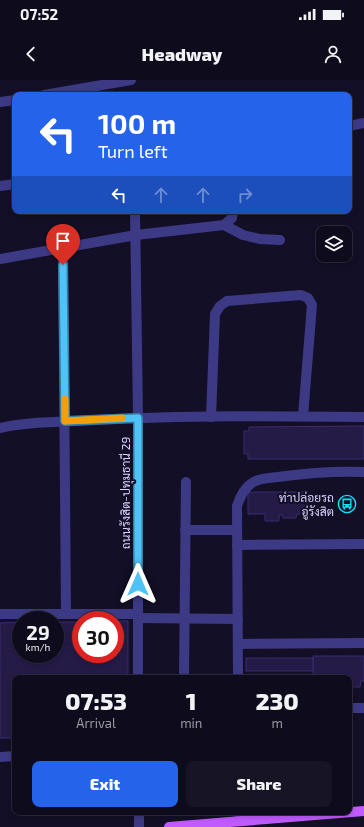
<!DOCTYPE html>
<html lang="en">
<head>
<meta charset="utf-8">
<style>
  body { margin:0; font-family:"Exo 2",Sarabun,sans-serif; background:#171425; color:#f1f3f6; height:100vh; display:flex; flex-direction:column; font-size:15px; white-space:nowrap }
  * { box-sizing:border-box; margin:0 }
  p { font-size:13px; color:#9b9ba3 }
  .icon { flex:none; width:22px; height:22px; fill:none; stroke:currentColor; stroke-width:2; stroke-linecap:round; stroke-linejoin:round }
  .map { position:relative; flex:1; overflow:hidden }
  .panel { position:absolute; left:12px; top:595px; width:340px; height:140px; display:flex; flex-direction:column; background:#0e0b1c; border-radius:8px; box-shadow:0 2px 6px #0003,0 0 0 1px #2e2b3b }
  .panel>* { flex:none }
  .guide { position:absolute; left:12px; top:12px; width:340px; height:122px; border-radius:8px; box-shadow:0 2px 6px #0003,0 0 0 1px #2e2b3b; background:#2563eb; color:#fff; overflow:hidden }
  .fabs { position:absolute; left:316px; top:146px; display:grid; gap:8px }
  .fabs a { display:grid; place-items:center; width:36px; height:36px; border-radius:8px; background:#0e0b1c; box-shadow:0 2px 6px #0003,0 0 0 1px #2e2b3b; font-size:20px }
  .speed { position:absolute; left:12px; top:531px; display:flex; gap:8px; font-size:20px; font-weight:700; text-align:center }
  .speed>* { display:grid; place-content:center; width:52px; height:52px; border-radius:50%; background:#0e0b1c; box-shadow:0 2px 6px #0003,0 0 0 1px #2e2b3b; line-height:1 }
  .speed small { font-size:10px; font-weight:400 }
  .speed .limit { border:6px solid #d22; background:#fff; color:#111 }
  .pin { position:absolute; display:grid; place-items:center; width:34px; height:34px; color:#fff; margin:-41px -17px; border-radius:50% 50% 50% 0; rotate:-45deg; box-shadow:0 0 4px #0007 }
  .pin .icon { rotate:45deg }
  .me { position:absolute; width:44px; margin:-22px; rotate:0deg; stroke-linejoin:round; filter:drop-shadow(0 0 3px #0008) }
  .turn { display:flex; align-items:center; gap:14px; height:84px; padding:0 20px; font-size:18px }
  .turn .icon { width:52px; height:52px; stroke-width:2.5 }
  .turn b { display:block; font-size:28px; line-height:34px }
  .lanes { display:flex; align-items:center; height:38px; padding:0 20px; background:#0003; justify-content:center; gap:20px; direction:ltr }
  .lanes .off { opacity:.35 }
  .eta { display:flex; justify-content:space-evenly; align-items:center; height:68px; text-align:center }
  .eta b { font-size:24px; font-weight:800; line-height:28px }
  .primary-button { display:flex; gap:8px; margin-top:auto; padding:8px 20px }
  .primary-button a { flex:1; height:46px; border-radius:8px; background:#2563eb; color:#fff; font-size:16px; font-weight:800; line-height:46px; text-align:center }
  .primary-button a+a { background:#171425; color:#f1f3f6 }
  .status { display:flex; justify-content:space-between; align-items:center; height:28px; padding:0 20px; background:#0e0b1c; direction:ltr }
  .status svg { height:11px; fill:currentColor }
  header { display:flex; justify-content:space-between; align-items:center; height:52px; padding:0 20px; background:#0e0b1c; font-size:18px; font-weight:800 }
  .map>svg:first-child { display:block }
</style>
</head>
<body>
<div class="status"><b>07:52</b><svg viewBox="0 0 49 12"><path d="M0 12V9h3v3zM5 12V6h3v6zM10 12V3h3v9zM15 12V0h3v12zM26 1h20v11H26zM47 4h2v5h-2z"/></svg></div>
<header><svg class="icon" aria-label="back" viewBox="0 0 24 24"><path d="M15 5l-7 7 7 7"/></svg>Headway<svg class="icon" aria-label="person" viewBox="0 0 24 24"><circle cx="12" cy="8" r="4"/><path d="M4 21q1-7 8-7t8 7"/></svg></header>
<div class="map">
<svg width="364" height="747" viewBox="0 0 364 747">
  <rect width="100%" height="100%" fill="#130f26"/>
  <g fill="#241b47" stroke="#3b2d73">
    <polygon points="364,346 364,379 248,379 248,374 244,374 244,351 249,351 249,347"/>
    <polygon points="253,412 307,412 308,434 297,434 296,438 283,438 283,435 279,435 279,441 265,441 265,434 248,434 248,413"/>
    <polygon points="115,541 128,541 128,598 15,598 15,658 0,658 0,543 21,542 21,574 55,574 55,542 81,542 81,574 115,574"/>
    <polygon points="313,576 364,576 364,601 361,601 360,607 349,607 349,598 313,598"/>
    <rect x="246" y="578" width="67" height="13"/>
  </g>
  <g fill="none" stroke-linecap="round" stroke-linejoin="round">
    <g stroke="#3d3a85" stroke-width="10">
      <polyline points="44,15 131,0"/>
      <polyline points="0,22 15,20"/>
      <polyline points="349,46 364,43"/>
      <polyline points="0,106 15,104"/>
      <polyline points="135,131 138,337 138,598"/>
      <polyline points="224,145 243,155 260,159 280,160"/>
      <polyline points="63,169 66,534"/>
      <polyline points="0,179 136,155 224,145 232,138 233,131"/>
      <polyline points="211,337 215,234 220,226 227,221 301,215 308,218 312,225 303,336"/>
      <path d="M0,348c31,-7 65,-6 97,-8 89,-5 178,-4 267,-3"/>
      <polyline points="185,450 237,450"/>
      <polyline points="237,465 364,464"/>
      <polyline points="0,534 138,534"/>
      <polyline points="138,538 238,539"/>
      <polyline points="238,564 364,563"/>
      <polyline points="184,598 186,402"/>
      <path d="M238,598l-1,-172c3,-9 7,-18 15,-23 6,-5 18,-5 26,-6 29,-4 57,-6 86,-5"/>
      <polyline points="349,628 364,628"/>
      <polyline points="0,677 15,676"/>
      <polyline points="139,732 139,747"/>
      <polyline points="239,732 240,741"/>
    </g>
    <polyline stroke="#c25bff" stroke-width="10" points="169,747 364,731"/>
  </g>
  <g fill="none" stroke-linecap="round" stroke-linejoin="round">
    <defs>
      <polyline id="route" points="63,185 65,341 138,338 138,504"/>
    </defs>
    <use href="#route" stroke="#337fa1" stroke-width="10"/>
    <use href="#route" stroke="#4fc3f7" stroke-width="7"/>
    <polyline stroke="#f59e0b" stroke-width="7" points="65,319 65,341 122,338"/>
  </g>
  <defs>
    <symbol id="bus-ring" viewBox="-11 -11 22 22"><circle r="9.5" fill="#130f26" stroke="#00e5ff" stroke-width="1.5"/><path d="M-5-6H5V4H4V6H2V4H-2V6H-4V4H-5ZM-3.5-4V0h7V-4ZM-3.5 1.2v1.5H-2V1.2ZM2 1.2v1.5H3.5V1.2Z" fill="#00e5ff"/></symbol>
  </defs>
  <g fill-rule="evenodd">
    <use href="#bus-ring" x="337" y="414" width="20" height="20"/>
  </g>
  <g text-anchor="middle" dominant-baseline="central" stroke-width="4" stroke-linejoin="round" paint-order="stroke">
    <g font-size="12" fill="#d9d4ff" stroke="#130f26">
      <text transform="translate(125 413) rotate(-90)">ถนนรังสิต-ปทุมธานี 29</text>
    </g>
    <g font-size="12" fill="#d9d4ff" stroke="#130f26" text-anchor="end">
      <text x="334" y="417">ท่าปล่อยรถ<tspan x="334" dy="14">อู่รังสิต</tspan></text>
    </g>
  </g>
</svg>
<div class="fabs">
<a><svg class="icon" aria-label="layers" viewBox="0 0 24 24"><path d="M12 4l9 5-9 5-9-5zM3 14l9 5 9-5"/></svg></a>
</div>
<div class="speed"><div>29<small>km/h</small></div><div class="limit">30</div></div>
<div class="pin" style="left:63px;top:185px;background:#d93025"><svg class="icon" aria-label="arrive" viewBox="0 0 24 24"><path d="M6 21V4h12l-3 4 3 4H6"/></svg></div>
<svg class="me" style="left:138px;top:504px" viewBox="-20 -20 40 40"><path d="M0-17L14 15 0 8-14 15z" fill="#4fc3f7" stroke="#fff" stroke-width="4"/></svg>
<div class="guide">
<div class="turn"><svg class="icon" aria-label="left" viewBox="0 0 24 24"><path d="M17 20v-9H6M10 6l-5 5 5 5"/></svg><div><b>100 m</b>Turn left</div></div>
<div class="lanes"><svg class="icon" aria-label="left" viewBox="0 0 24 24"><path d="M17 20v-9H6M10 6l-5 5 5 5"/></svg><svg class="icon off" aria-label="ahead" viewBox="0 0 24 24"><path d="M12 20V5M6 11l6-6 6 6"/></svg><svg class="icon off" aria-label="ahead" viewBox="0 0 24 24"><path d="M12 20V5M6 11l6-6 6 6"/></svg><svg class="icon off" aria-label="right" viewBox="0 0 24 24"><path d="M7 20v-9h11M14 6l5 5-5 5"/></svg></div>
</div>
<section class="panel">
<div class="eta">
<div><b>07:53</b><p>Arrival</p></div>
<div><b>1</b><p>min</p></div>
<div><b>230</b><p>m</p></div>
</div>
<div class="primary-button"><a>Exit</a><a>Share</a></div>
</section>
</div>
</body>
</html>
